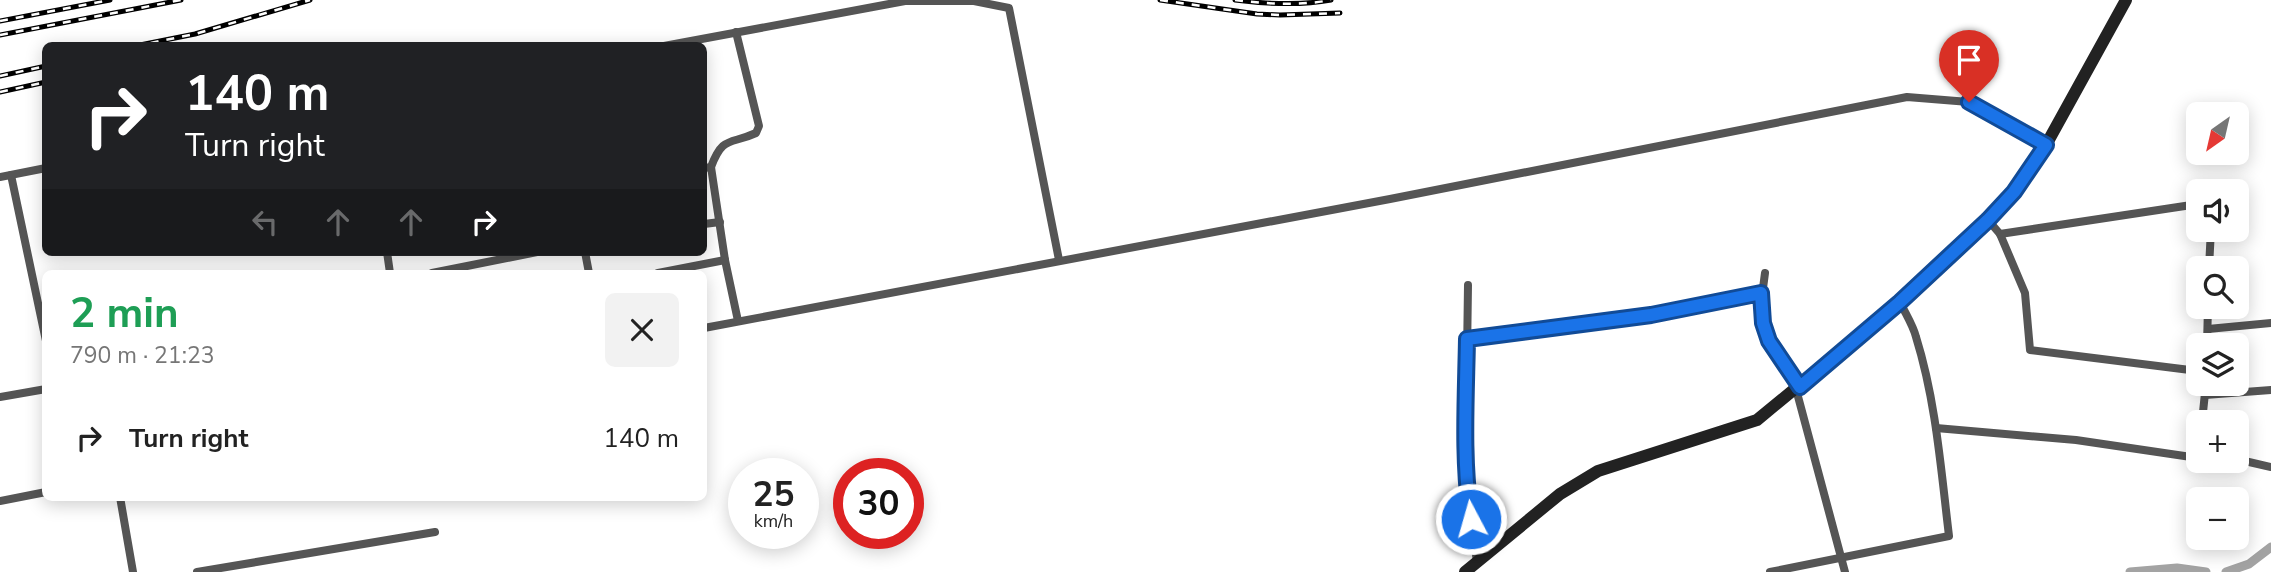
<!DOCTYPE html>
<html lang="en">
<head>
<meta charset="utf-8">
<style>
  body { margin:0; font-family:"Nunito Sans",sans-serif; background:#f2f2f2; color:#222; height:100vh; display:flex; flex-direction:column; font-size:26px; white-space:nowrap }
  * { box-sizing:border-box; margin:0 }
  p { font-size:23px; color:#767676 }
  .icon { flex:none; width:38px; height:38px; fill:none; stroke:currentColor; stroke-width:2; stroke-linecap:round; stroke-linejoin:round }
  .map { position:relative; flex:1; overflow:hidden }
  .panel { position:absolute; left:42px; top:270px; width:665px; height:231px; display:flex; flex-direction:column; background:#fff; border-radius:10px; box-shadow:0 4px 18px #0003 }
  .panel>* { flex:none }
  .guide { position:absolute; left:42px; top:42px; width:665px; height:214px; border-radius:10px; box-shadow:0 4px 18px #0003; background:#202124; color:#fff; overflow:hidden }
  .needle { width:46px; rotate:214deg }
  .tools { position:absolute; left:2186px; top:102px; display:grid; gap:14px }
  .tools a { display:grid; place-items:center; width:63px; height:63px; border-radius:10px; background:#fff; box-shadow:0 4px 18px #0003; font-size:35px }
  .speed { position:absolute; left:728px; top:458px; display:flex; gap:14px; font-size:35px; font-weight:700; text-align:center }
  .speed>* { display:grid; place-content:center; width:91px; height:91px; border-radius:50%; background:#fff; box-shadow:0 4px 18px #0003; line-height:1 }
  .speed small { font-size:18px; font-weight:400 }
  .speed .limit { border:10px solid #d22; background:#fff; color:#111 }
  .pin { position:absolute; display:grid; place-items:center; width:60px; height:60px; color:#fff; margin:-72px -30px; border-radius:50% 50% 50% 0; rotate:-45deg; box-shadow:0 0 7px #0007 }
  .pin .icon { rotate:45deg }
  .me { position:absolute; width:77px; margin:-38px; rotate:354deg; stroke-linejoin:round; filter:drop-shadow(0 0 5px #0008) }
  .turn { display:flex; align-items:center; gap:24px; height:147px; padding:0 28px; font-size:32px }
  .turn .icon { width:91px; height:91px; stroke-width:2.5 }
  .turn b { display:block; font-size:49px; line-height:60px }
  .lanes { display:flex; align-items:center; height:66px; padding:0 28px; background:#0003; justify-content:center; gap:35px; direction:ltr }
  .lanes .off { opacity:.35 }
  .round { display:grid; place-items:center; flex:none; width:74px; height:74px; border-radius:10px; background:#f2f2f2 }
  .headline { display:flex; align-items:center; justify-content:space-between; height:119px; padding:0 28px }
  h1 { font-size:42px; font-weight:700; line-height:52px; color:#1e9e55 }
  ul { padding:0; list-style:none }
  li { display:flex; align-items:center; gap:21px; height:98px; padding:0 28px }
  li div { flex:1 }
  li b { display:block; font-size:26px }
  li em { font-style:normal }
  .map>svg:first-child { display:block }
</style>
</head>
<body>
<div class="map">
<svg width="2271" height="572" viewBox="0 0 2271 572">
  <rect width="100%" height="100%" fill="#fff"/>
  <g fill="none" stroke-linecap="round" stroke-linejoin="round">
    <g stroke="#a3a3a3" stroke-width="9">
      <polyline points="2130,572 2177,568 2206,572"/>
      <polyline points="2226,572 2249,564 2271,547"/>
    </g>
    <g stroke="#555" stroke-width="8">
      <polyline points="664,46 905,1 974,1 1009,8 1059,260"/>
      <polyline points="711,167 725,260 738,321"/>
      <path d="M704,168l7,-1c12,-32 19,-22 45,-34l3,-7 -23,-94"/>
      <polyline points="11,175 46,341"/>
      <polyline points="0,177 46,168"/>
      <polyline points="1988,220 2000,234 2025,293 2030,350 2198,371"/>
      <polyline points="704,224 720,222"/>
      <polyline points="2000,234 2198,204"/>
      <polyline points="387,252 390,273"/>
      <polyline points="585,252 589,273"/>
      <polyline points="2209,268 2211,229"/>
      <polyline points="432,273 537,252"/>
      <polyline points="658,273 725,260"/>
      <path d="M1765,273c-9,53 5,72 35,114"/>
      <polyline points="1468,285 1466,427 1468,498 1477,562"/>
      <polyline points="704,328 1390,199 1907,97 1969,102 2046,145"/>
      <polyline points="2208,329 2271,323"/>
      <polyline points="1467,339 1651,315 1761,294"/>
      <polyline points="2207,345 2208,306"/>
      <polyline points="1796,389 1845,572"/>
      <polyline points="2205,395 2271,390"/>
      <polyline points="0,397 46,389"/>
      <polyline points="2202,422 2206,383"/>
      <polyline points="1936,428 2076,440 2198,458"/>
      <polyline points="2236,459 2271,467"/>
      <polyline points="120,497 133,572"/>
      <polyline points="0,501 46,492"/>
      <polyline points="197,572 435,532"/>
      <path d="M1770,572l179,-36c-8,-66 -13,-135 -33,-199 -3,-12 -11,-24 -16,-35"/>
    </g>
    <polyline stroke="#222" stroke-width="12" points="1465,572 1560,494 1598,471 1757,420 1900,302 1988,220 2014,192 2046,145 2126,0"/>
    <defs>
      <g id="rail">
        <polyline points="1160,0 1257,14 1280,15 1340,13"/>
        <path d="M1235,0c32,4 64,6 96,0"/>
        <polyline points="0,21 110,0"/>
        <polyline points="0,35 181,0"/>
        <polyline points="135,46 195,34 310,0"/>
        <polyline points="0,76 46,66"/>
        <polyline points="0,92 46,82"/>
      </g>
    </defs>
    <use href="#rail" stroke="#000" stroke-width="5"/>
    <use href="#rail" stroke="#fff" stroke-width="2.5" stroke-dasharray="8" stroke-linecap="butt"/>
  </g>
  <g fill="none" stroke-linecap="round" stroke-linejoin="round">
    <defs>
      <path id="route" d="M1471,519c-9,-59 -5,-121 -4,-180l184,-24 110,-22 2,30 6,18 31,46 100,-85 88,-82 26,-28 32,-47 -77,-43"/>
    </defs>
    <use href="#route" stroke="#114b97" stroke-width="18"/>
    <use href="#route" stroke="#1a73e8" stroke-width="12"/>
  </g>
</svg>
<div class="tools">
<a><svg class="needle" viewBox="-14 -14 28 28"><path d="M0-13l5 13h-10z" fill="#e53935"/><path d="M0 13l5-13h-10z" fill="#767676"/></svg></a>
<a><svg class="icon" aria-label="sound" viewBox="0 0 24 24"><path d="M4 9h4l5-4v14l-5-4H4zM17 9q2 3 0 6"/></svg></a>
<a><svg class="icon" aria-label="search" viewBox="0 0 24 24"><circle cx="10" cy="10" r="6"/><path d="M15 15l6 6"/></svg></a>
<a><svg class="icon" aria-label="layers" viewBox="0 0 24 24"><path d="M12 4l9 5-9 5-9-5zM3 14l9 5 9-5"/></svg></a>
<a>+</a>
<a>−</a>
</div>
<div class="speed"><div>25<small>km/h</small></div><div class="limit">30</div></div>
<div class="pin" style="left:1969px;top:102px;background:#d93025"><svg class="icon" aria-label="arrive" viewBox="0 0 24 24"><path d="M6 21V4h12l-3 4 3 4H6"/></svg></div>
<svg class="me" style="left:1471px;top:519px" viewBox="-20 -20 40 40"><circle r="17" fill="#1a73e8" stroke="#fff" stroke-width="3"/><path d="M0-11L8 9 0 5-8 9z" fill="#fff"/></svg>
<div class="guide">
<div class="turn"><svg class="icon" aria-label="right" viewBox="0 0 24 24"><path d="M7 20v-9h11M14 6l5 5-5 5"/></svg><div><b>140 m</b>Turn right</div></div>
<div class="lanes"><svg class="icon off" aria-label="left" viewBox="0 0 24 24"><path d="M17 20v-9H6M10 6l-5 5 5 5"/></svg><svg class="icon off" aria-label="ahead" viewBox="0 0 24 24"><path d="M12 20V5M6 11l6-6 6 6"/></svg><svg class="icon off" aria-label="ahead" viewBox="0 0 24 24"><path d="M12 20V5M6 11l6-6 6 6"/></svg><svg class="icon" aria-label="right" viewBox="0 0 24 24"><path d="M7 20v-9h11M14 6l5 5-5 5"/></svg></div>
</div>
<section class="panel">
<div class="headline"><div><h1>2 min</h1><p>790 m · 21:23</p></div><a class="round"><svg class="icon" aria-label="close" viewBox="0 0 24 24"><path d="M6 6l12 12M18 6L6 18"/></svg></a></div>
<ul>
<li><svg class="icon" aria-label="right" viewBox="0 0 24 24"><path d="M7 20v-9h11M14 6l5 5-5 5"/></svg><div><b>Turn right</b></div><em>140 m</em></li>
</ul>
</section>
</div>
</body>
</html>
